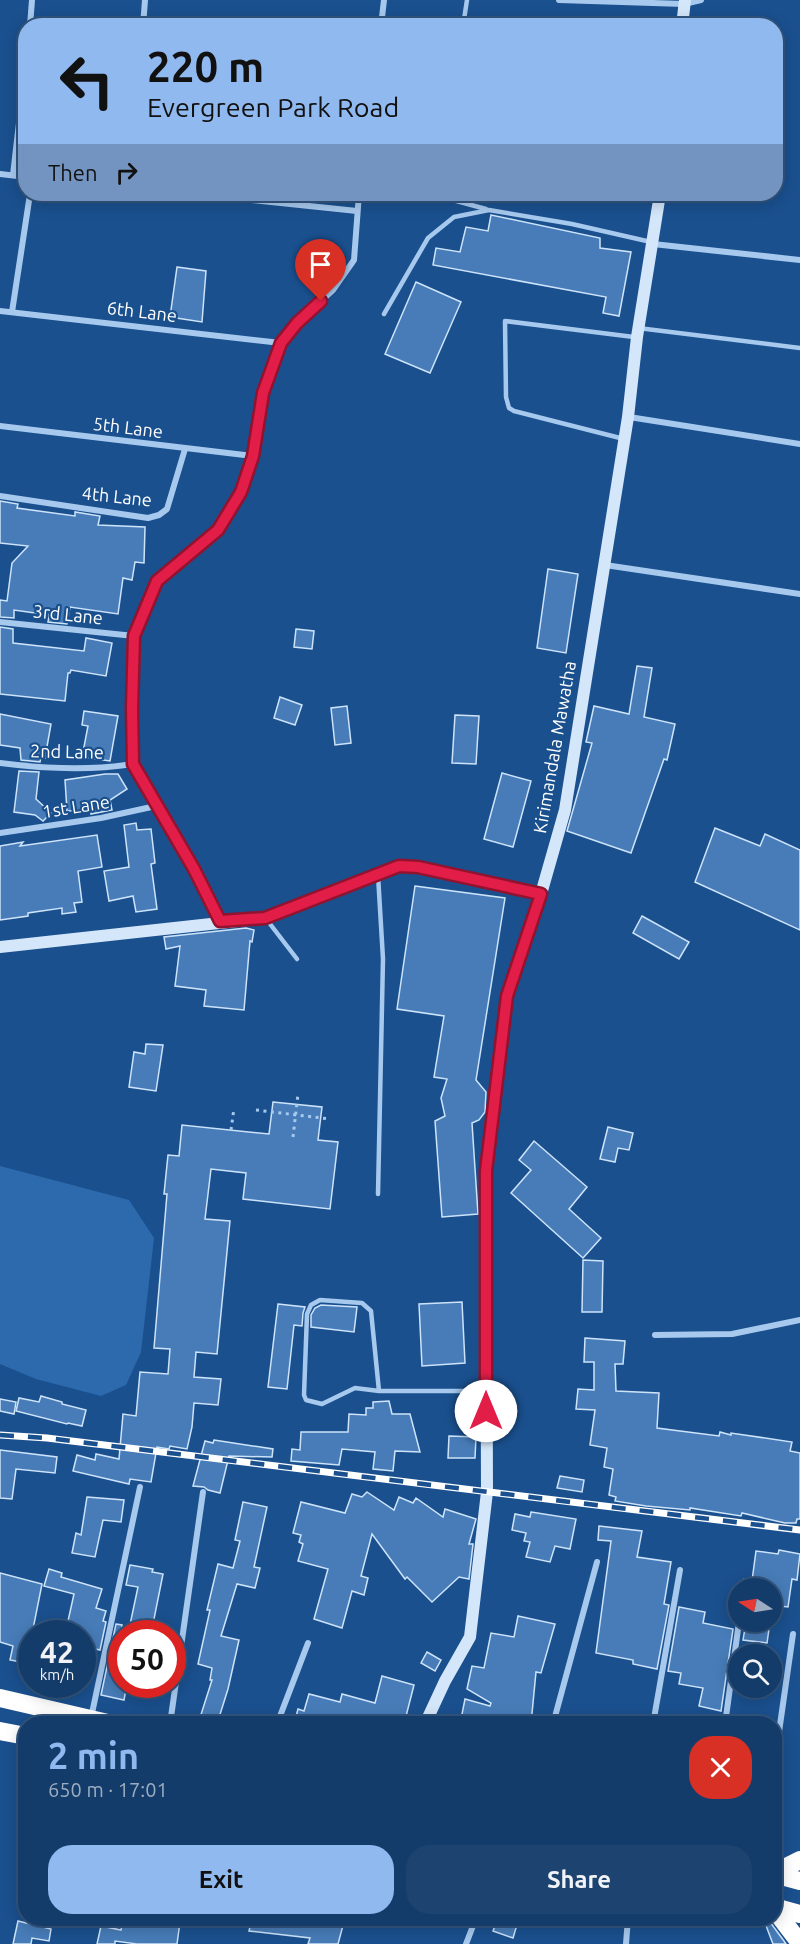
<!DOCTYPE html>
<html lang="en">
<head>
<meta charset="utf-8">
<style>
  body { margin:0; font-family:Ubuntu,sans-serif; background:#1d4370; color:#f1f3f6; height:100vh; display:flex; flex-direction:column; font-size:22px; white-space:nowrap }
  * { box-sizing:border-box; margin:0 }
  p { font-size:20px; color:#9dadc1 }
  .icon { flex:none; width:33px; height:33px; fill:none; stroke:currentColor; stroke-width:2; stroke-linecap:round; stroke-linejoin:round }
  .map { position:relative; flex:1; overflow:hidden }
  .side { position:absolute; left:18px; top:1716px; width:764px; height:210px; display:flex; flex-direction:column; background:#143c6a; border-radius:24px; box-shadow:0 3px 15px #0003,0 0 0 2px #33567e }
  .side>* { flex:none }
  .hud { position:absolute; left:18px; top:18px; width:765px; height:183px; border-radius:24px; box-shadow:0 3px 15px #0003,0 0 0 2px #33567e; background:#90b9f0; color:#111; overflow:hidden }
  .needle { width:39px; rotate:282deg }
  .buttons { position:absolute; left:728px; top:1578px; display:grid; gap:12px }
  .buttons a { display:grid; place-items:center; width:54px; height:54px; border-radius:50%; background:#143c6a; box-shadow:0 3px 15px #0003,0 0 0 2px #33567e; font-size:30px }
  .speed { position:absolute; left:18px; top:1620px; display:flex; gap:12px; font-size:30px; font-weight:700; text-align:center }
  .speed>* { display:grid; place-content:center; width:78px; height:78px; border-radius:50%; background:#143c6a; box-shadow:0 3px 15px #0003,0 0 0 2px #33567e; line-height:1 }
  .speed small { font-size:15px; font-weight:400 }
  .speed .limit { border:9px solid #d22; background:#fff; color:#111 }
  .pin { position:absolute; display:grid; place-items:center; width:51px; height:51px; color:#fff; margin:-62px -26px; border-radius:50% 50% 50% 0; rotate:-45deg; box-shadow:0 0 6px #0007 }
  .pin .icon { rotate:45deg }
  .me { position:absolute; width:66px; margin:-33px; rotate:0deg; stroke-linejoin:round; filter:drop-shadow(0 0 4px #0008) }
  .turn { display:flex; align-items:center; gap:21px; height:126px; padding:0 30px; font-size:27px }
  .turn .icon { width:78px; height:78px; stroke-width:2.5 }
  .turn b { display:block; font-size:42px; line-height:51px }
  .then { display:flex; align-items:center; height:57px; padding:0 30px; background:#0003; gap:12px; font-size:22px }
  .round { display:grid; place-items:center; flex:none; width:63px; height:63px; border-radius:24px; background:#1d4370 }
  .headline { display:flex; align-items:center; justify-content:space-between; height:102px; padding:0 30px }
  h1 { font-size:36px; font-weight:600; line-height:45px; color:#90b9f0 }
  .primary-button { display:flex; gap:12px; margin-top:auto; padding:12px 30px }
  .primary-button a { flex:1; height:69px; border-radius:24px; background:#90b9f0; color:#111; font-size:24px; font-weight:600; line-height:69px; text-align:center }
  .primary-button a+a { background:#1d4370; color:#f1f3f6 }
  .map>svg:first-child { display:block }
</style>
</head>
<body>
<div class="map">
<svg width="800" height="1944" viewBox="0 0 800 1944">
  <rect width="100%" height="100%" fill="#1a508e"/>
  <polygon fill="#2d6aad" points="0,1166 129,1200 154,1238 141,1352 126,1385 101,1396 36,1379 0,1364"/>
  <g fill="#477cb8" stroke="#cde3fa" stroke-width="1.5">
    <polygon points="491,215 600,238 600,248 631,252 619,316 603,313 606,297 433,265 436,248 460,252 466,227 488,231"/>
    <polygon points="177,267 206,271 202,322 170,317"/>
    <polygon points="416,282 461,302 430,373 385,354"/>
    <polygon points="0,501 18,504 17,508 75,516 75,512 100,516 98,525 145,527 144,563 135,562 132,580 123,578 118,614 70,607 67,624 48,622 49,615 14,610 14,618 0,617 0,600 7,601 12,563 28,546 0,543"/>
    <polygon points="548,569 578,574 566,653 537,648"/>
    <polygon points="0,627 13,629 13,643 84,651 86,638 112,643 106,676 71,670 70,673 68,673 65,701 0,694"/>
    <polygon points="296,629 314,631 312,649 294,647"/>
    <polygon points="637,666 652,668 644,717 675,724 667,760 664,759 631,853 567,831 592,743 586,742 594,706 629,714"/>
    <polygon points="280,697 302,705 295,725 274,718"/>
    <polygon points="347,706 351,743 335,745 331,708"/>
    <polygon points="84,711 118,716 110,761 82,757 88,726 82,725"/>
    <polygon points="0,714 51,724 45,758 41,757 40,762 21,760 20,748 0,745"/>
    <polygon points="455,715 479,716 476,764 452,763"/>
    <polygon points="19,771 39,772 36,799 51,813 43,821 35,815 14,812"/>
    <polygon points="502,773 531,781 513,847 484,839"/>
    <polygon points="105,774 118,774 127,789 110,800 112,810 91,814 91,810 67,811 65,780"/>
    <polygon points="136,823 137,830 151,829 155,863 151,864 157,909 136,912 133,896 109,901 104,871 129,867 124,825"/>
    <polygon points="715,828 760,846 765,834 800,850 800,930 695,882"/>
    <polygon points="97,835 102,867 78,871 82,902 74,903 76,912 62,914 62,908 28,913 28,916 0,920 0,846 23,842 20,846"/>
    <polygon points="415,886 505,898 476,1080 486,1092 485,1112 479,1120 472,1123 478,1214 442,1217 435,1121 445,1116 441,1098 447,1079 434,1077 444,1016 397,1009"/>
    <polygon points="642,916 689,942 679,959 633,933"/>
    <polygon points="246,928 254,930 252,942 250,941 244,1010 204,1006 206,990 175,986 180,946 166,949 164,937"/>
    <polygon points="146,1044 163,1045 156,1091 129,1087 134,1052 145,1054"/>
    <polygon points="273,1102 322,1107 318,1140 338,1142 330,1209 243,1199 246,1173 211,1169 205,1219 230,1221 217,1354 196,1352 194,1377 221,1379 218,1405 194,1403 192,1427 187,1449 170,1446 169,1449 157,1447 151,1482 130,1479 129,1484 73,1471 77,1455 95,1460 96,1454 119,1459 123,1414 136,1416 140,1372 168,1374 170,1349 154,1348 167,1194 164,1194 168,1155 179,1156 182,1125 269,1134"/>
    <polygon points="608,1127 633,1133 629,1150 618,1148 615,1162 600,1159"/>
    <polygon points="534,1141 587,1187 569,1209 601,1238 583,1258 511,1193 531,1170 519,1160"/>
    <polygon points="583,1260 603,1261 602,1312 582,1312"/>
    <polygon points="462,1302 465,1363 422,1366 419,1304"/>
    <polygon points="278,1304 305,1307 303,1313 302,1326 294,1325 287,1389 268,1387"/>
    <polygon points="321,1305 357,1307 354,1332 311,1327 311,1315 315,1308"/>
    <polygon points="585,1338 625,1341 623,1364 615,1364 616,1391 659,1393 657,1428 719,1436 720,1432 731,1435 731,1433 792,1442 790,1451 800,1453 800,1519 797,1519 796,1523 785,1523 742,1513 741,1516 690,1508 690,1510 646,1506 615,1501 616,1497 609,1495 613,1469 604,1467 607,1448 590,1445 595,1410 576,1409 578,1389 594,1390 594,1362 584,1362"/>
    <polygon points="41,1396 62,1402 62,1404 86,1410 82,1426 68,1423 67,1424 16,1411 19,1398 39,1402"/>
    <polygon points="0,1399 16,1402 14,1414 0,1411"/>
    <polygon points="389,1401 392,1414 410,1414 420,1452 395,1451 393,1471 373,1469 375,1452 342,1449 339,1465 291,1461 292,1449 300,1450 301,1432 348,1432 349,1414 366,1415 366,1408 373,1408 373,1402"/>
    <polygon points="449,1436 476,1437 475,1458 448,1458"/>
    <polygon points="214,1440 273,1449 272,1457 229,1456 220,1493 208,1490 204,1487 193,1486 205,1441 213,1443"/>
    <polygon points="0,1450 57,1457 55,1473 16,1469 12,1499 0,1498"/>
    <polygon points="560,1476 584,1480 582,1492 557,1488"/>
    <polygon points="367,1492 394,1510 399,1497 413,1503 416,1498 443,1517 445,1509 476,1519 469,1544 473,1544 469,1579 459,1577 432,1602 407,1577 405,1579 372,1534 361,1576 368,1578 364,1595 352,1591 342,1628 314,1619 328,1569 298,1561 303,1544 299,1542 301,1535 293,1533 301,1502 345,1513 352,1494 362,1497"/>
    <polygon points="87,1497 124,1500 121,1522 103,1520 95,1557 72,1553 76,1533 81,1535"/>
    <polygon points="243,1502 267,1507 254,1567 260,1568 255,1588 237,1584 221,1636 239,1640 228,1689 217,1724 198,1724 212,1680 210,1680 212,1668 198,1664 210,1610 207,1610 218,1564 233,1568 240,1541 235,1540"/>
    <polygon points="531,1512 576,1519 570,1549 555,1546 550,1562 526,1557 530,1542 524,1541 526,1533 512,1530 515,1514 530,1517"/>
    <polygon points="599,1526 642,1531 637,1557 671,1562 664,1604 669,1605 657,1669 633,1664 633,1660 596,1653 611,1541 598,1540"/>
    <polygon points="779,1550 800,1554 797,1580 792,1579 788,1607 771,1605 771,1588 751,1588 756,1551 778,1554"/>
    <polygon points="130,1565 153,1569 152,1572 163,1574 151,1634 128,1634 138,1587 126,1585"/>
    <polygon points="49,1569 62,1573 61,1577 102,1589 96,1608 106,1611 103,1621 106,1622 100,1650 82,1646 82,1634 73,1634 74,1632 66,1630 74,1594 44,1586"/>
    <polygon points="0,1573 42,1584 32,1634 32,1664 10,1660 13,1646 0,1642"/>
    <polygon points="679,1607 705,1612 703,1623 733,1629 721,1711 699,1706 703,1688 679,1684 681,1673 668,1671"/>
    <polygon points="518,1616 555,1624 541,1673 536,1672 531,1724 516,1724 478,1716 477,1724 460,1724 465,1699 490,1706 491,1703 467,1689 472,1666 484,1668 491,1633 514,1637"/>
    <polygon points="746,1622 770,1622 767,1643 743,1640"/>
    <polygon points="116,1624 122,1625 122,1684 127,1684 124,1700 101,1695"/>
    <polygon points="427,1652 441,1660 435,1671 421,1663"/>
    <polygon points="382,1676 414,1685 404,1724 294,1724 298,1709 304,1711 309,1694 340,1702 342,1694 375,1703"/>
    <polygon points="123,1918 157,1918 180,1922 177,1944 137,1944 115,1941 115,1944 97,1944 101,1926 121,1930"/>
    <polygon points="252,1918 345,1918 338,1944 308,1944 310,1938 249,1931"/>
    <polygon points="498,1918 519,1918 513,1938 493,1931"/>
    <polygon points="18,1921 51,1929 49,1941 32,1938 31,1944 13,1944"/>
    <polygon points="770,1922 784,1941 786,1944 773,1944 765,1923"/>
  </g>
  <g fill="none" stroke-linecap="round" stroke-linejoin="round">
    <g stroke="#a7c9ee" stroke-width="3" stroke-dasharray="3 4.5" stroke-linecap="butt">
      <polyline points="256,1110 330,1119"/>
      <polyline points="231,1130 234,1108"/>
      <polyline points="293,1137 298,1094"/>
    </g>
    <g stroke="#a7c9ee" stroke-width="4.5">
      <polyline points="463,26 467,0"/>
      <polyline points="445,194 449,199 486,209"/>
      <polyline points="384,314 428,238 454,217 489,210 572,224 651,242"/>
      <polyline points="638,328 800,348"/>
      <polyline points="624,439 514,411 509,408 506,397 505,321 634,337"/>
      <polyline points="378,875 383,959 378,1194"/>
      <polyline points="267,920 297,959"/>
      <polyline points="379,1391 371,1311 362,1303 320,1300 311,1305 307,1314 304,1395 306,1400 322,1404 355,1388 379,1391 486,1391"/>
    </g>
    <g stroke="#a7c9ee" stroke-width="6">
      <polyline points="559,0 684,4 701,0"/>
      <polyline points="30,26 32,0"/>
      <polyline points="143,26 145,0"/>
      <polyline points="381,26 384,0"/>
      <polyline points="0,174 26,177"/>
      <polyline points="13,175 26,62"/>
      <polyline points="195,194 357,211"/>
      <polyline points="653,244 800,260"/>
      <polyline points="0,311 281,343"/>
      <polyline points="12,312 30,194"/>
      <polyline points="629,417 800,444"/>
      <polyline points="0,426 253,456"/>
      <polyline points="0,496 148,518 159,515 167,509 185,449"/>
      <polyline points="605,565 800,594"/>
      <polyline points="0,622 134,636"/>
      <path d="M0,763c46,6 88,8 133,1"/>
      <polyline points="0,833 101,818 156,806"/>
      <polyline points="221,921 194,869 133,764 132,708 134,636 157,581 218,530 241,492 253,456 263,393 281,343 297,323 333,290 354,260 359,194"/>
      <polyline points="655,1335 732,1334 800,1320"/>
      <polyline points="744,1588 745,1581"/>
      <polyline points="91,1718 140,1487"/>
      <polyline points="170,1724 203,1492"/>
      <polyline points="277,1724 308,1643"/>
      <polyline points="553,1724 597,1562"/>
      <polyline points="653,1724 680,1570"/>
      <polyline points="725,1724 739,1622"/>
      <polyline points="774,1767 793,1634"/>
      <polyline points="466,1944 476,1918"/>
      <polyline points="626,1944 628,1918"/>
    </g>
    <g stroke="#d4e6fa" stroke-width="12">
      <polyline points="682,26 685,0"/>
      <polyline points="0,947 265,918 399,866 418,867 541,894"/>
      <polyline points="425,1724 445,1681 470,1637 487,1492 486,1171 507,996 541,894 565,810 628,417 637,337 660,194"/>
    </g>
    <g stroke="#fff" stroke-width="18">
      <polyline points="0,1698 112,1724"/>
      <polyline points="0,1731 26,1736"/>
      <polyline points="774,1873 800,1860"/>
      <polyline points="774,1874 800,1881"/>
      <polyline points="774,1907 800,1914"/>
      <polyline points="774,1909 800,1943"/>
    </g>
    <defs>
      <polyline id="rail" points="0,1435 47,1438 800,1530"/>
    </defs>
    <use href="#rail" stroke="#fff" stroke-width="7"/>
    <use href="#rail" stroke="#1a508e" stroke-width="4.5" stroke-dasharray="14" stroke-linecap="butt"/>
  </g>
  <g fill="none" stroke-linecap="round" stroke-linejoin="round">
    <defs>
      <polyline id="route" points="321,301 297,323 281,343 263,393 253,456 241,492 218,530 157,581 134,636 132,708 133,764 194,869 220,921 265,918 399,866 418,867 541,894 507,996 486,1171 486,1411"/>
    </defs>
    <use href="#route" stroke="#92132f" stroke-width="15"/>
    <use href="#route" stroke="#e11d48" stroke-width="10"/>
  </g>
  <g text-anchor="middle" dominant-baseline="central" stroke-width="4.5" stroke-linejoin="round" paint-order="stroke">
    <g font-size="18" fill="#fff" stroke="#1a508e">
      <text transform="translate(142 311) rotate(7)">6th Lane</text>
      <text transform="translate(128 427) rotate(7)">5th Lane</text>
      <text transform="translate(117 496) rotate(6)">4th Lane</text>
      <text transform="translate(68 614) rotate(6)">3rd Lane</text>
      <text transform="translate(554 747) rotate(-80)">Kirimandala Mawatha</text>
      <text transform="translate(67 751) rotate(1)">2nd Lane</text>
      <text transform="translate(76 806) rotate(-9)">1st Lane</text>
    </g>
  </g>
</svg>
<div class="buttons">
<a><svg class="needle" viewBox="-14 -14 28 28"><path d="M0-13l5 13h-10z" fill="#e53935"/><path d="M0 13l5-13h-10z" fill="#9dadc1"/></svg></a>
<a><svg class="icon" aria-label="search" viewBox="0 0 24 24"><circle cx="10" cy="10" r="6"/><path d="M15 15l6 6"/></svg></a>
</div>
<div class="speed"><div>42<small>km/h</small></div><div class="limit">50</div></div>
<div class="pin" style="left:321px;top:301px;background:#d93025"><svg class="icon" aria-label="arrive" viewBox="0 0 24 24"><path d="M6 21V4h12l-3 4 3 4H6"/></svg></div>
<svg class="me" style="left:486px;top:1411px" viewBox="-20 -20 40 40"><circle r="19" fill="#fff"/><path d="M0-13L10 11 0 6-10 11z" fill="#e11d48"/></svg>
<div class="hud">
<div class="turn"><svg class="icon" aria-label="left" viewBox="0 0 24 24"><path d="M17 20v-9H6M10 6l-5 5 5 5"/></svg><div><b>220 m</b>Evergreen Park Road</div></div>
<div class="then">Then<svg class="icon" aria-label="right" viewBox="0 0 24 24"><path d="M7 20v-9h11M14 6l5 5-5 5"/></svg></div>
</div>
<section class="side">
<div class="headline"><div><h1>2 min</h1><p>650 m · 17:01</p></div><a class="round" style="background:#d93025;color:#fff"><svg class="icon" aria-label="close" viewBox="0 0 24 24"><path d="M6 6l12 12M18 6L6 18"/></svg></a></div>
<div class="primary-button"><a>Exit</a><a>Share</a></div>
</section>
</div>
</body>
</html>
